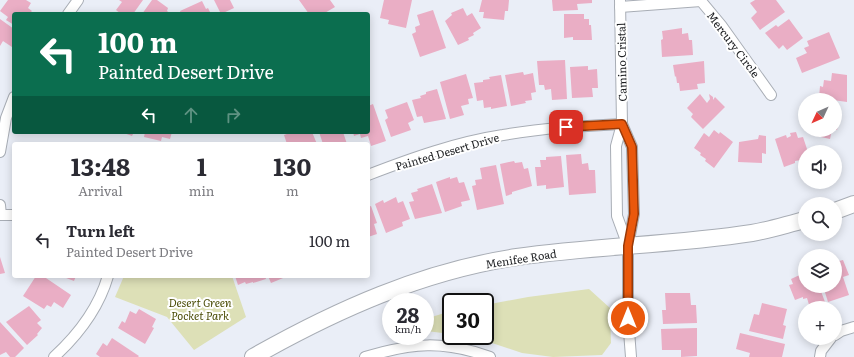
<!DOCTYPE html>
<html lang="en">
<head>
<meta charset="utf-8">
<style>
  body { margin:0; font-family:Literata,serif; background:#f7f7f7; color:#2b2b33; height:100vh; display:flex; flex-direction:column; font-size:15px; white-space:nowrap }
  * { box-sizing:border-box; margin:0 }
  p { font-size:13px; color:#7c7c81 }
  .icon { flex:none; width:22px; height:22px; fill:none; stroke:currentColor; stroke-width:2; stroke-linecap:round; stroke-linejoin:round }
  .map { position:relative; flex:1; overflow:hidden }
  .drawer { position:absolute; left:12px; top:142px; width:358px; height:136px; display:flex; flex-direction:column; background:#fff; border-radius:4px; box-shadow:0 2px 10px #0003 }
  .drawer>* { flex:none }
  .banner { position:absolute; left:12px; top:12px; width:358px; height:122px; border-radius:4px; box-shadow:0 2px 10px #0003; background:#0b6e4f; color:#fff; overflow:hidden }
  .needle { width:26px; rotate:226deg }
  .fabs { position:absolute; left:798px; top:93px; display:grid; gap:8px }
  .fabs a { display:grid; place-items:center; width:44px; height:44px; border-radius:50%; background:#fff; box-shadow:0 2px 10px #0003; font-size:20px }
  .speed { position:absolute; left:382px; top:293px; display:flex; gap:8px; font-size:20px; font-weight:700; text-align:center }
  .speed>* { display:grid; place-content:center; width:52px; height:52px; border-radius:50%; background:#fff; box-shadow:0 2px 10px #0003; line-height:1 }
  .speed small { font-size:10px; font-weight:400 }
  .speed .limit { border:2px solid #111; border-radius:6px; background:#fff; color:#111 }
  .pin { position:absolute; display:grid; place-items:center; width:34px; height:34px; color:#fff; margin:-17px; border-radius:8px; box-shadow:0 2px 6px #0006 }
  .me { position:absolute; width:44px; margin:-22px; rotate:0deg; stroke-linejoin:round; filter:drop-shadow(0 0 3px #0008) }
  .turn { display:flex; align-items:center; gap:14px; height:84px; padding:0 20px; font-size:18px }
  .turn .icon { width:52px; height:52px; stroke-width:2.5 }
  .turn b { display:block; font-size:28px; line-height:34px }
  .lanes { display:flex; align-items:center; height:38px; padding:0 20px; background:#0003; justify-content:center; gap:20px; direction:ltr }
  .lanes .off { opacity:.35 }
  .eta { display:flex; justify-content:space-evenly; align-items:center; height:68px; text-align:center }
  .eta b { font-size:24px; font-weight:700; line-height:28px }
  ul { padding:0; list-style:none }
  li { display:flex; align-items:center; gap:12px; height:60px; padding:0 20px }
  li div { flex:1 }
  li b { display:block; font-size:15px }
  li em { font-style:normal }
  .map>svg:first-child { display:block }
</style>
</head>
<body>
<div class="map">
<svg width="854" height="357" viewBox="0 0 854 357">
  <rect width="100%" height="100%" fill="#eaeef7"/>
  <g fill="#dde0b7">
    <polygon points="124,276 232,276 246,317 194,350 167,317 115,297"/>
    <polygon points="589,289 610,308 611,343 602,355 553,357 522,353 471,336 485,336 485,305 528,297"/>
    <polygon points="451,311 451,334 426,331 425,319"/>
  </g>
  <g fill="#eaaec5">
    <polygon points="8,0 26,0 31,3 28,8 32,11 29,14 14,14 14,25 6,20 8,17 0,11"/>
    <polygon points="119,0 143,0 133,14 121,14 116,10 122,2"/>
    <polygon points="152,0 157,0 168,8 167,11 171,14 142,14"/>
    <polygon points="214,0 230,0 234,8 221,14"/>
    <polygon points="299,0 330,0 335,7 323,14 318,14 317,12 309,14"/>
    <polygon points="384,0 412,0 406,28 388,24 389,20 380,18"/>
    <polygon points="482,0 509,0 508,11 505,11 504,20 483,18 484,12 479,12"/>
    <polygon points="552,0 592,0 592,3 577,4 578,10 553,11"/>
    <polygon points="755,0 776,0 785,12 760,30 751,18 757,12 750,3"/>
    <polygon points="202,1 206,9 208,8 211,14 181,14 180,11"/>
    <polygon points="463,8 467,16 472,13 481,28 473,33 474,35 468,38 469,40 458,45 445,21 452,15 451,13"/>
    <polygon points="433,10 446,48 420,57 412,34 416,32 415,27 420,25 417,15"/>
    <polygon points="564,14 584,14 584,19 589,19 589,25 591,25 592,40 573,40 573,37 564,38"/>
    <polygon points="0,19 14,29 14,44 12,47 3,41 0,46"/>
    <polygon points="789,19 803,38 787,50 783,45 779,49 765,33 776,25 778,27"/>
    <polygon points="682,28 682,34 688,33 689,40 692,40 693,55 662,57 661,40 663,39 662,31"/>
    <polygon points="829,32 840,58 802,73 796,58 807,53 804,48 809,46 807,41"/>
    <polygon points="565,60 567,99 552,100 551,89 545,90 544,85 539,85 537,61"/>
    <polygon points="704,61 705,83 697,84 698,89 680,91 679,83 677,83 676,76 675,77 673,65"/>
    <polygon points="588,66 588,70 597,69 598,88 592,88 593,97 572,98 570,67"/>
    <polygon points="523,72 524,75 533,73 536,92 531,93 532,100 525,101 526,103 511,106 505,75"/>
    <polygon points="832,73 847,75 847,102 819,98 820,86 823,87 824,80 831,81"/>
    <polygon points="466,74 473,98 468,99 469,104 461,106 464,115 450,119 440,82"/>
    <polygon points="501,75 507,106 491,109 491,107 484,108 483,100 477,101 474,83 483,82 483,80 490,79 489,77"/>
    <polygon points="437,89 446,119 424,123 422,116 417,117 412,100 421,98 420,96 426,94 426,92"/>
    <polygon points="700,94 707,103 710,99 709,94 713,97 713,100 715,97 725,107 703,129 691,117 693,114 687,108"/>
    <polygon points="407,102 414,120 408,123 411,130 391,137 385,120 388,118 385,110"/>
    <polygon points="373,104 386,141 371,146 368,136 361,138 360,134 354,136 353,132 368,132 368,106"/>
    <polygon points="835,111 841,112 837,130 835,130"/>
    <polygon points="714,130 719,134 720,132 733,142 714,168 705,161 706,159 700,155 701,153 694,148 704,133 709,137"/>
    <polygon points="813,130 832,130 830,139 812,135"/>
    <polygon points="121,132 134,132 132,136"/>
    <polygon points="145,132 172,132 170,139 162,137 161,141 144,137"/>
    <polygon points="292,132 312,132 317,144 287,144 284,135"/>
    <polygon points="319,132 343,132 347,144 323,144"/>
    <polygon points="796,132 798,138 803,137 808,152 805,152 805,156 801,157 801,160 795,161 795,163 784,167 775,139 786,135 787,138 791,136 790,133"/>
    <polygon points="759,135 766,136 766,154 762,153 762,163 738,162 739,142 758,139"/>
    <polygon points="581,154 582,164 588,163 589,170 595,170 596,193 569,195 566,155"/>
    <polygon points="561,156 564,187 546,189 546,185 537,186 535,167 541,167 540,160 546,160 546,157"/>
    <polygon points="514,161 515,163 522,162 524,169 528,168 532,186 512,192 512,194 506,196 500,164"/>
    <polygon points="496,165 504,204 477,210 472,186 476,185 475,180 482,179 480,168"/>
    <polygon points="450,177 450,179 457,177 459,183 464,182 470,200 461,202 462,206 445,212 436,182"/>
    <polygon points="432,184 442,213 415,219 409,202 414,201 411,193 418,191 417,189"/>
    <polygon points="396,197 398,203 403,201 410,219 402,222 403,226 386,233 375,204 383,200 384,203"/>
    <polygon points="371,206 377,223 374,224 377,234 368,237 368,207"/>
    <polygon points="0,257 5,273 0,274"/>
    <polygon points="843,260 849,275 843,277 849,295 828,302 823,286 835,286 835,262"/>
    <polygon points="804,273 805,286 819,286 825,302 810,308 807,298 803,299 803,297 795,300 789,285 793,284 791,279"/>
    <polygon points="36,276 43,276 71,295 63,308 54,302 51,307 47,305 44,309 23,296"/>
    <polygon points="61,276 76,276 74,281"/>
    <polygon points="235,276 265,276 266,279 253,283 253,282 246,284 245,282 238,285"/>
    <polygon points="268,276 288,276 271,283"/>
    <polygon points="665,293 690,293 691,305 696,305 697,323 663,324 662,310 666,310"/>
    <polygon points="762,303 787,309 783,325 786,326 783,339 749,331 754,314 759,315"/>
    <polygon points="29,306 41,320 37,323 42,328 37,334 38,335 27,345 6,322"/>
    <polygon points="139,309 156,319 152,327 154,328 145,344 118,328 122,321 125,323 130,311 136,314"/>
    <polygon points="0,322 24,348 15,357 10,357 6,352 0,355"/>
    <polygon points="697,328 697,356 681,357 681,350 662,350 661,329"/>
    <polygon points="740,333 785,344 782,357 749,357 750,353 736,349"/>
    <polygon points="112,338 139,356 138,357 100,357 96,354 103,343 107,346"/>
  </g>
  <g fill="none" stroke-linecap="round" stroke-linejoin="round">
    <defs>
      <g id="minor">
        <polyline points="620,0 622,124 616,146 617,216 628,246"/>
        <polyline points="620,7 701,1 721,25 771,95"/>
        <polyline points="68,14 78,0"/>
        <polyline points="622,124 632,147 634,214 628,246 628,318 631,357"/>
        <polyline points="0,152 6,118 14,97"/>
        <path d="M368,175c44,-17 89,-33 135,-40 40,-7 79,-9 119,-11"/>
        <polyline points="0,205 1,215"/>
        <polyline points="0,215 14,215"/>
        <polyline points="835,335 841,331 854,327"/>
        <path d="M54,357c24,-22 45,-50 54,-81"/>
        <path d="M365,357c47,-14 78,-17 125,0"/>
        <polyline points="820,357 821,351 831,338"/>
      </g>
      <g id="primary">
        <polyline points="835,211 854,204"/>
        <path d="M253,357c83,-47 170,-86 264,-100 78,-11 157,-12 235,-24 18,-3 36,-9 53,-13"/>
      </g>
    </defs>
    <use href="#minor" stroke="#a8adb5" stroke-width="12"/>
    <use href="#primary" stroke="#a8adb5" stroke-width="18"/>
    <use href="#minor" stroke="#fff" stroke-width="10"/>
    <use href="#primary" stroke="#fff" stroke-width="16"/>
  </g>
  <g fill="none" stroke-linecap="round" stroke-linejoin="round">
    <defs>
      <polyline id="route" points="566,127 622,124 632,147 634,214 628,246 628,318"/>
    </defs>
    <use href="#route" stroke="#983908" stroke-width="10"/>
    <use href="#route" stroke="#ea580c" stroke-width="7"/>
  </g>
  <g text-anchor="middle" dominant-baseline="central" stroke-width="4" stroke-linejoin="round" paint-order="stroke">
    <g font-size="11" fill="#1c1e21" stroke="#fff">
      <text transform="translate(734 44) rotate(53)">Mercury Circle</text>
      <text transform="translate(621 62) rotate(-91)">Camino Cristal</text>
      <text transform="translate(447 151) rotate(-16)">Painted Desert Drive</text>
      <text transform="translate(521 258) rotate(-9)">Menifee Road</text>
    </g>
    <g font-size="11" font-style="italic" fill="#4a4c06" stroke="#fff">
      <text x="200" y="302">Desert Green<tspan x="200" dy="13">Pocket Park</tspan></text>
    </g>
  </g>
</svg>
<div class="fabs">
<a><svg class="needle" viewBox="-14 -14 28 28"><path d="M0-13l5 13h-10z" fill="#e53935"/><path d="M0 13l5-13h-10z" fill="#7c7c81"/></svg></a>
<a><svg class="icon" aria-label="sound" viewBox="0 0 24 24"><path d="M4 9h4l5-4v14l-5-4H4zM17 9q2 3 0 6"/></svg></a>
<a><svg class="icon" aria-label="search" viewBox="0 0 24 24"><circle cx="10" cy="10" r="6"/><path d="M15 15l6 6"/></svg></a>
<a><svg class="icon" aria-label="layers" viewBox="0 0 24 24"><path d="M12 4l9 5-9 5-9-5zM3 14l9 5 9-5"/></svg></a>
<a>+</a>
</div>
<div class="speed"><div>28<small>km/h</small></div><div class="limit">30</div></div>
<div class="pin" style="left:566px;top:127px;background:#d93025"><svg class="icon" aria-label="arrive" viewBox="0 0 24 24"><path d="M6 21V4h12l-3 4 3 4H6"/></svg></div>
<svg class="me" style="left:628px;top:318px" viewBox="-20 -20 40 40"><circle r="17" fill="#ea580c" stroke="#fff" stroke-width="3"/><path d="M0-11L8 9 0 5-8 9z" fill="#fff"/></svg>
<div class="banner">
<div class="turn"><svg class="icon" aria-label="left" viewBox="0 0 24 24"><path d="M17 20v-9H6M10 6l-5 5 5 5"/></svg><div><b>100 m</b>Painted Desert Drive</div></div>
<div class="lanes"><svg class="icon" aria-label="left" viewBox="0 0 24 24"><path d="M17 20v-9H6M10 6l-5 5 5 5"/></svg><svg class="icon off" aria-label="ahead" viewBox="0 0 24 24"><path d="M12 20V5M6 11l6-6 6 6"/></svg><svg class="icon off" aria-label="right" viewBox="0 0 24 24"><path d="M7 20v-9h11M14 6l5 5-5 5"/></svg></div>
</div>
<section class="drawer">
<div class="eta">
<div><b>13:48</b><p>Arrival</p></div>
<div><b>1</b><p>min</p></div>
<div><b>130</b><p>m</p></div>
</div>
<ul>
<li><svg class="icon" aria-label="left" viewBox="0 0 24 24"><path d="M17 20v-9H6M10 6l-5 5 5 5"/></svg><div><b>Turn left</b><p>Painted Desert Drive</p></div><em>100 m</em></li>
</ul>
</section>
</div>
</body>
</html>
